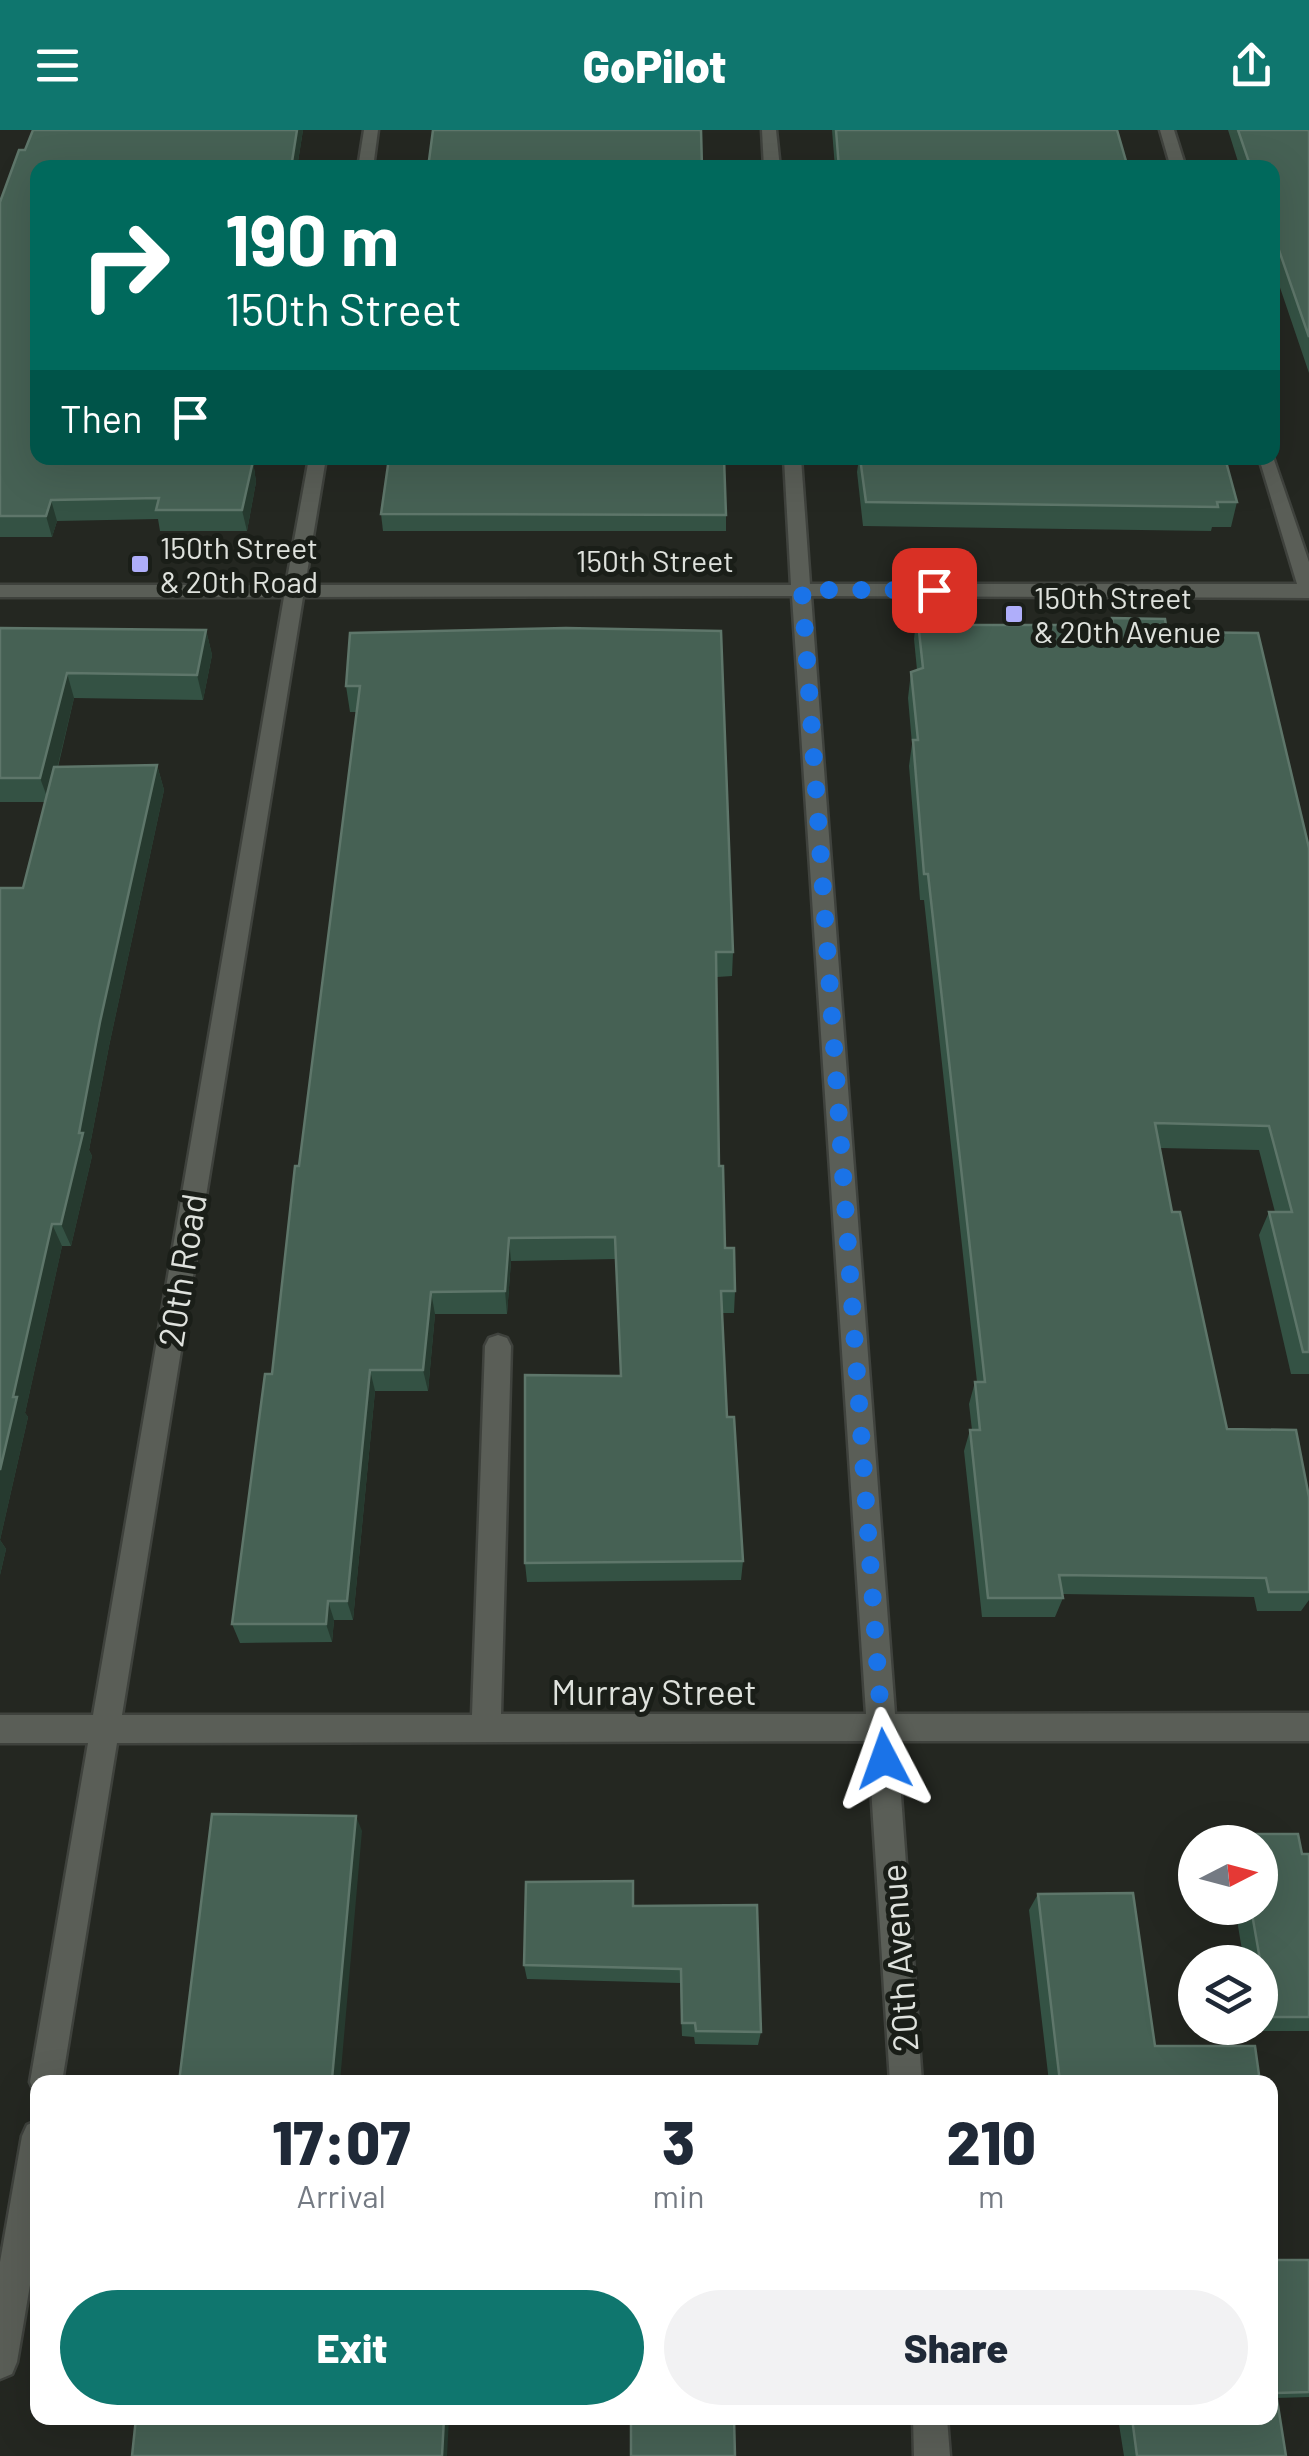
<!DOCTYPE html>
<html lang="en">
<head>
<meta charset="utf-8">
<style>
  body { margin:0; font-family:Barlow,sans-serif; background:#f2f2f3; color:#1f2937; height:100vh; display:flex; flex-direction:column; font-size:38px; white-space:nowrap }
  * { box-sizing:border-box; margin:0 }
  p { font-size:32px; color:#747a83 }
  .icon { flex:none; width:55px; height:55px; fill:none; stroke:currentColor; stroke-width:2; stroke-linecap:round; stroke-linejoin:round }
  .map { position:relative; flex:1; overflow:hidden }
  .panel { position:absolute; left:30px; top:1945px; width:1248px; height:350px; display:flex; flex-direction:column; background:#fff; border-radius:20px; box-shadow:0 10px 40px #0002 }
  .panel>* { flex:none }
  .banner { position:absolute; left:30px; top:30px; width:1250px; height:305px; border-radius:20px; box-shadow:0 10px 40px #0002; background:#00695c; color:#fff; overflow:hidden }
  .needle { width:65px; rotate:84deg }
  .controls { position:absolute; left:1178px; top:1695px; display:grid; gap:20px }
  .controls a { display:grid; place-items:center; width:100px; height:100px; border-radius:50%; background:#fff; box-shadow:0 10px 40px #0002; font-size:50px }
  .pin { position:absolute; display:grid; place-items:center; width:85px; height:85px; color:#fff; margin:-42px; border-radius:20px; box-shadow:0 5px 15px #0006 }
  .me { position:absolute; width:110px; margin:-55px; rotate:356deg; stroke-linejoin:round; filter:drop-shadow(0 0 8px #0008) }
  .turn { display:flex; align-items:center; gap:35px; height:210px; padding:0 30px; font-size:45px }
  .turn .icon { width:130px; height:130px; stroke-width:2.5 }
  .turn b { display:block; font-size:70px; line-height:85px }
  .then { display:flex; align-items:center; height:95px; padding:0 30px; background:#0003; gap:20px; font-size:38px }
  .eta { display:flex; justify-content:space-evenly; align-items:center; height:170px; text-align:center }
  .eta b { font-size:60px; font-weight:800; line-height:70px }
  .action { display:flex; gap:20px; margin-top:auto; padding:20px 30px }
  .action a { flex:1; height:115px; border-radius:60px; background:#0f766e; color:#fff; font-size:40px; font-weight:800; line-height:115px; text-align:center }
  .action a+a { background:#f2f2f3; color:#1f2937 }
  header { display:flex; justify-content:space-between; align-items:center; height:130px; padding:0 30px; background:#0f766e; color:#fff; font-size:45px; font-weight:800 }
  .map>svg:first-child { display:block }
</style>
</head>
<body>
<header><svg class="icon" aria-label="menu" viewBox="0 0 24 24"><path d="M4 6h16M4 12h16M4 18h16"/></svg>GoPilot<svg class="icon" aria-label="share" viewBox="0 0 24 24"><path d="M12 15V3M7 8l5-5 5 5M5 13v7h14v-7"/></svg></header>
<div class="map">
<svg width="1309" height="2326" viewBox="0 0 1309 2326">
  <rect width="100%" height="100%" fill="#242721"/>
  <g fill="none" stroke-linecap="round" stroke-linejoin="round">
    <defs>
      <g id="minor">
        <polygon points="364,0 378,0 373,38 358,38"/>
        <polygon points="762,0 776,0 780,38 764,38"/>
        <polygon points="1160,0 1174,0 1186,38 1171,38"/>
        <path d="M1272,324l37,108v36l-498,-2 84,1118 414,-1v28h-412l25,341h-32l-22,-341 -751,2 -55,339h-24v12l-3,-1 -5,-11 58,-339h-88v-28h93l191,-1118h-284v-12h286l23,-127h17l-21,127h486l-7,-127h17l9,126h487l-38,-126h13zM792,466l74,1118h-365l10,-368 -4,-8 -9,-3 -9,3 -4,8 -13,369h-350l181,-1118z"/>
        <polygon points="38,1990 38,2108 17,2232 12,2244 0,2249 0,2132 22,2006 27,1995"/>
        <polygon points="913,2288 947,2288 950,2326 914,2326"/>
      </g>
    </defs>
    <use href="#minor" stroke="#3f423d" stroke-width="5"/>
    <use href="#minor" fill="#5a5e57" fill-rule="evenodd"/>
  </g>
  <g fill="#345244">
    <polygon points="33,0 303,0 297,38 38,38 38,328 234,328 234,331 253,331 256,352 247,401 160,401 158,389 57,391 52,407 0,407 0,72 25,20"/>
    <polygon points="832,0 1117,0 1128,38 835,38"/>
    <polygon points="1228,0 1309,0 1309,243 1272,134 1272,38 1240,38"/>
    <polygon points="859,328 1225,328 1237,372 1231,397 1212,397 1211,401 863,396 857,342"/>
    <polygon points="381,384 726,385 726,401 383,401"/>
    <polygon points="917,483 966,495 1110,495 1112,488 1167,502 1309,718 1309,1244 1291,1244 1259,1105 1269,1082 1275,1082 1259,1020 1160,1018 1172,1082 1227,1299 1309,1367 1309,1470 1301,1481 1257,1481 1254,1467 1062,1464 1063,1468 1055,1487 982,1487 964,1321 970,1300 972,1300 969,1274 975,1252 977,1252 924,770 920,770 909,636 912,614 908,568 911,542 917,540 914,509"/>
    <polygon points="0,498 206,500 212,525 203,570 74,568 58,637 157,635 164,660 109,916 89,1020 92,1026 71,1116 62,1116 25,1283 28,1287 0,1410 6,1419 0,1445 0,758 23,758 45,672 0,672"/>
    <polygon points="350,503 733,822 732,846 717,847 719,1036 725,1118 735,1161 734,1183 722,1183 727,1287 743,1431 741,1450 527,1452 525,1433 621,1246 616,1129 511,1131 507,1184 435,1184 428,1261 375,1261 353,1490 334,1490 332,1512 240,1513 232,1494 272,1244 357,582 350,582 346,556"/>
    <polygon points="1239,1704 1302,1724 1309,1724 1309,1901 1256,1901 1255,1898 1260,1898 1260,1832 1244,1832 1235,1778 1260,1778 1260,1712 1232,1712"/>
    <polygon points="1038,1764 1155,1916 1260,1952 1049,1952 1029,1780"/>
    <polygon points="633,1776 761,1902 758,1915 695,1914 694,1907 682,1906 680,1853 527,1849 524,1835"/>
    <polygon points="1309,2130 1309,2267 1276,2268 1286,2326 1124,2326 1118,2288 1270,2288"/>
  </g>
  <g fill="#263a2f">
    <polygon points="297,0 303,0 297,38 291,38"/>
    <polygon points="253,331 256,352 247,401 242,380"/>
    <polygon points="51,370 57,391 52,407 46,386"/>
    <polygon points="206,500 212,525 203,570 197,545"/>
    <polygon points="67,543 74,568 49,672 40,648"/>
    <polygon points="157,635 164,660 109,916 89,1020 92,1026 71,1116 61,1094 100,892"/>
    <polygon points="52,1094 62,1116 25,1283 28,1287 0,1410 6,1419 0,1445 0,1340 13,1267"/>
    <polygon points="509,1108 511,1131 507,1184 505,1161"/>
    <polygon points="431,1162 435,1184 428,1261 423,1240"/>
    <polygon points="370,1240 375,1261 353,1490 347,1471"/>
    <polygon points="328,1471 334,1490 332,1512 326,1494"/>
    <polygon points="356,1686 362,1701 340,1952 332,1949"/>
    <polygon points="444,2288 449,2288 447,2326 442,2326"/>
  </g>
  <g fill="#466154" stroke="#5e766a" stroke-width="2.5">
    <polygon points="33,0 297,0 291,38 38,38 38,328 226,328 225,331 253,331 242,380 156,380 159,368 51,370 46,386 0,386 0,72 19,20 25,20"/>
    <polygon points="433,0 701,0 702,38 428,38"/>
    <polygon points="836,0 1117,0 1128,38 839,38"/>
    <polygon points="1238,0 1309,0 1309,207 1272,100 1272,38 1251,38"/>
    <polygon points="389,328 724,328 726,385 381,384"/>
    <polygon points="860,328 1225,328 1237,372 1217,372 1218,377 866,372"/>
    <polygon points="917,483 965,483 966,495 1113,495 1112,488 1165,489 1167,502 1258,503 1309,718 1309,1222 1303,1222 1269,1082 1292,1082 1269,996 1155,993 1172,1082 1180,1082 1227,1299 1296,1300 1309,1367 1309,1462 1269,1462 1266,1448 1059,1445 1063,1468 988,1468 970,1300 980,1300 975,1252 985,1252 928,744 924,744 913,610 918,610 911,542 923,538"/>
    <polygon points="0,498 206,500 197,545 67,543 40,648 0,648"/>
    <polygon points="566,498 721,501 733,822 716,822 719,1036 723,1036 725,1118 734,1118 735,1161 721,1161 727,1287 734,1287 743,1431 525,1433 525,1245 621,1246 615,1107 509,1108 505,1161 431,1162 423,1240 370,1240 347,1471 328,1471 326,1494 232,1494 265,1244 272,1244 295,1036 299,1036 360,556 346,556 350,503"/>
    <polygon points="157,635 100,892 79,1003 83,1003 61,1094 52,1094 13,1267 17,1267 0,1340 0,758 23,758 54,637"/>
    <polygon points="212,1684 356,1686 332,1949 461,1951 461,1952 179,1952"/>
    <polygon points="1239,1704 1298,1704 1302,1724 1309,1724 1309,1887 1270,1887 1251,1778 1260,1778 1260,1712 1240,1712"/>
    <polygon points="633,1751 633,1776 757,1775 761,1902 696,1901 695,1893 682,1893 681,1839 524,1835 526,1752"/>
    <polygon points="1133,1763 1155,1916 1255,1916 1260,1952 1060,1952 1038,1764"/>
    <polygon points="1270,2130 1309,2130 1309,2262 1276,2263 1286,2326 1137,2326 1132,2288 1270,2288"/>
    <polygon points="136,2288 444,2288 442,2326 132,2326"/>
    <polygon points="631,2288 734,2288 735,2326 631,2326"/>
  </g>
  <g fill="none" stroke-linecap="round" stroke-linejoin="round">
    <polyline stroke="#1a73e8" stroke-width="18" stroke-dasharray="0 32.4" points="884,1629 802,460 934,460"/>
  </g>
  <g fill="#afaefa" stroke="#1a1e18" stroke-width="4">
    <rect x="130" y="424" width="20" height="20" rx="5"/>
    <rect x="1004" y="474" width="20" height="20" rx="5"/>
  </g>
  <g text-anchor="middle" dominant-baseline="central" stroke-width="10" stroke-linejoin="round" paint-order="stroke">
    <g font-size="30" fill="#dfe2dd" stroke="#1a1e18" text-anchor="start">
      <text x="160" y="417">150th Street<tspan x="160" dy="34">&amp; 20th Road</tspan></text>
      <text x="1034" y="467">150th Street<tspan x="1034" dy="34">&amp; 20th Avenue</tspan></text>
    </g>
    <g font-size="30" fill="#dfe2dd" stroke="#1a1e18">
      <text x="655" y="430">150th Street</text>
    </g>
    <g font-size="35" fill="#dfe2dd" stroke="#1a1e18">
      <text transform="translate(181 1140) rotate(-81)">20th Road</text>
      <text x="654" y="1561">Murray Street</text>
      <text transform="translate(898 1828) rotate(-94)">20th Avenue</text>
    </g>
  </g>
</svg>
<div class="controls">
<a><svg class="needle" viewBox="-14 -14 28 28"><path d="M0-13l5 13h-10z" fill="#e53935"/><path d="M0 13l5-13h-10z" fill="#747a83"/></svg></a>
<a><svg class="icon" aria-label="layers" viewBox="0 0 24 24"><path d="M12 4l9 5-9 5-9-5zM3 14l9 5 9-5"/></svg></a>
</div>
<div class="pin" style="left:934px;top:460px;background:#d93025"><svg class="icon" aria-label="arrive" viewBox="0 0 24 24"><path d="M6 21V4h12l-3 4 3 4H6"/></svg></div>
<svg class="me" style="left:884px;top:1629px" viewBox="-20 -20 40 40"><path d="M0-17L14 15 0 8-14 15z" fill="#1a73e8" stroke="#fff" stroke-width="4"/></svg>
<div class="banner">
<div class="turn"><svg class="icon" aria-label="right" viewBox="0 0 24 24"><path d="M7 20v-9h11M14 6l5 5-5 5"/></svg><div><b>190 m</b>150th Street</div></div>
<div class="then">Then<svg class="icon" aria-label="arrive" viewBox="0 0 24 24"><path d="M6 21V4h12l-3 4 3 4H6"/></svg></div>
</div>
<section class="panel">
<div class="eta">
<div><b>17:07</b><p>Arrival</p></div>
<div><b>3</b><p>min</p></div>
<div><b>210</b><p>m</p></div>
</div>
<div class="action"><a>Exit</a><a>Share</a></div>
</section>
</div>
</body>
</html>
